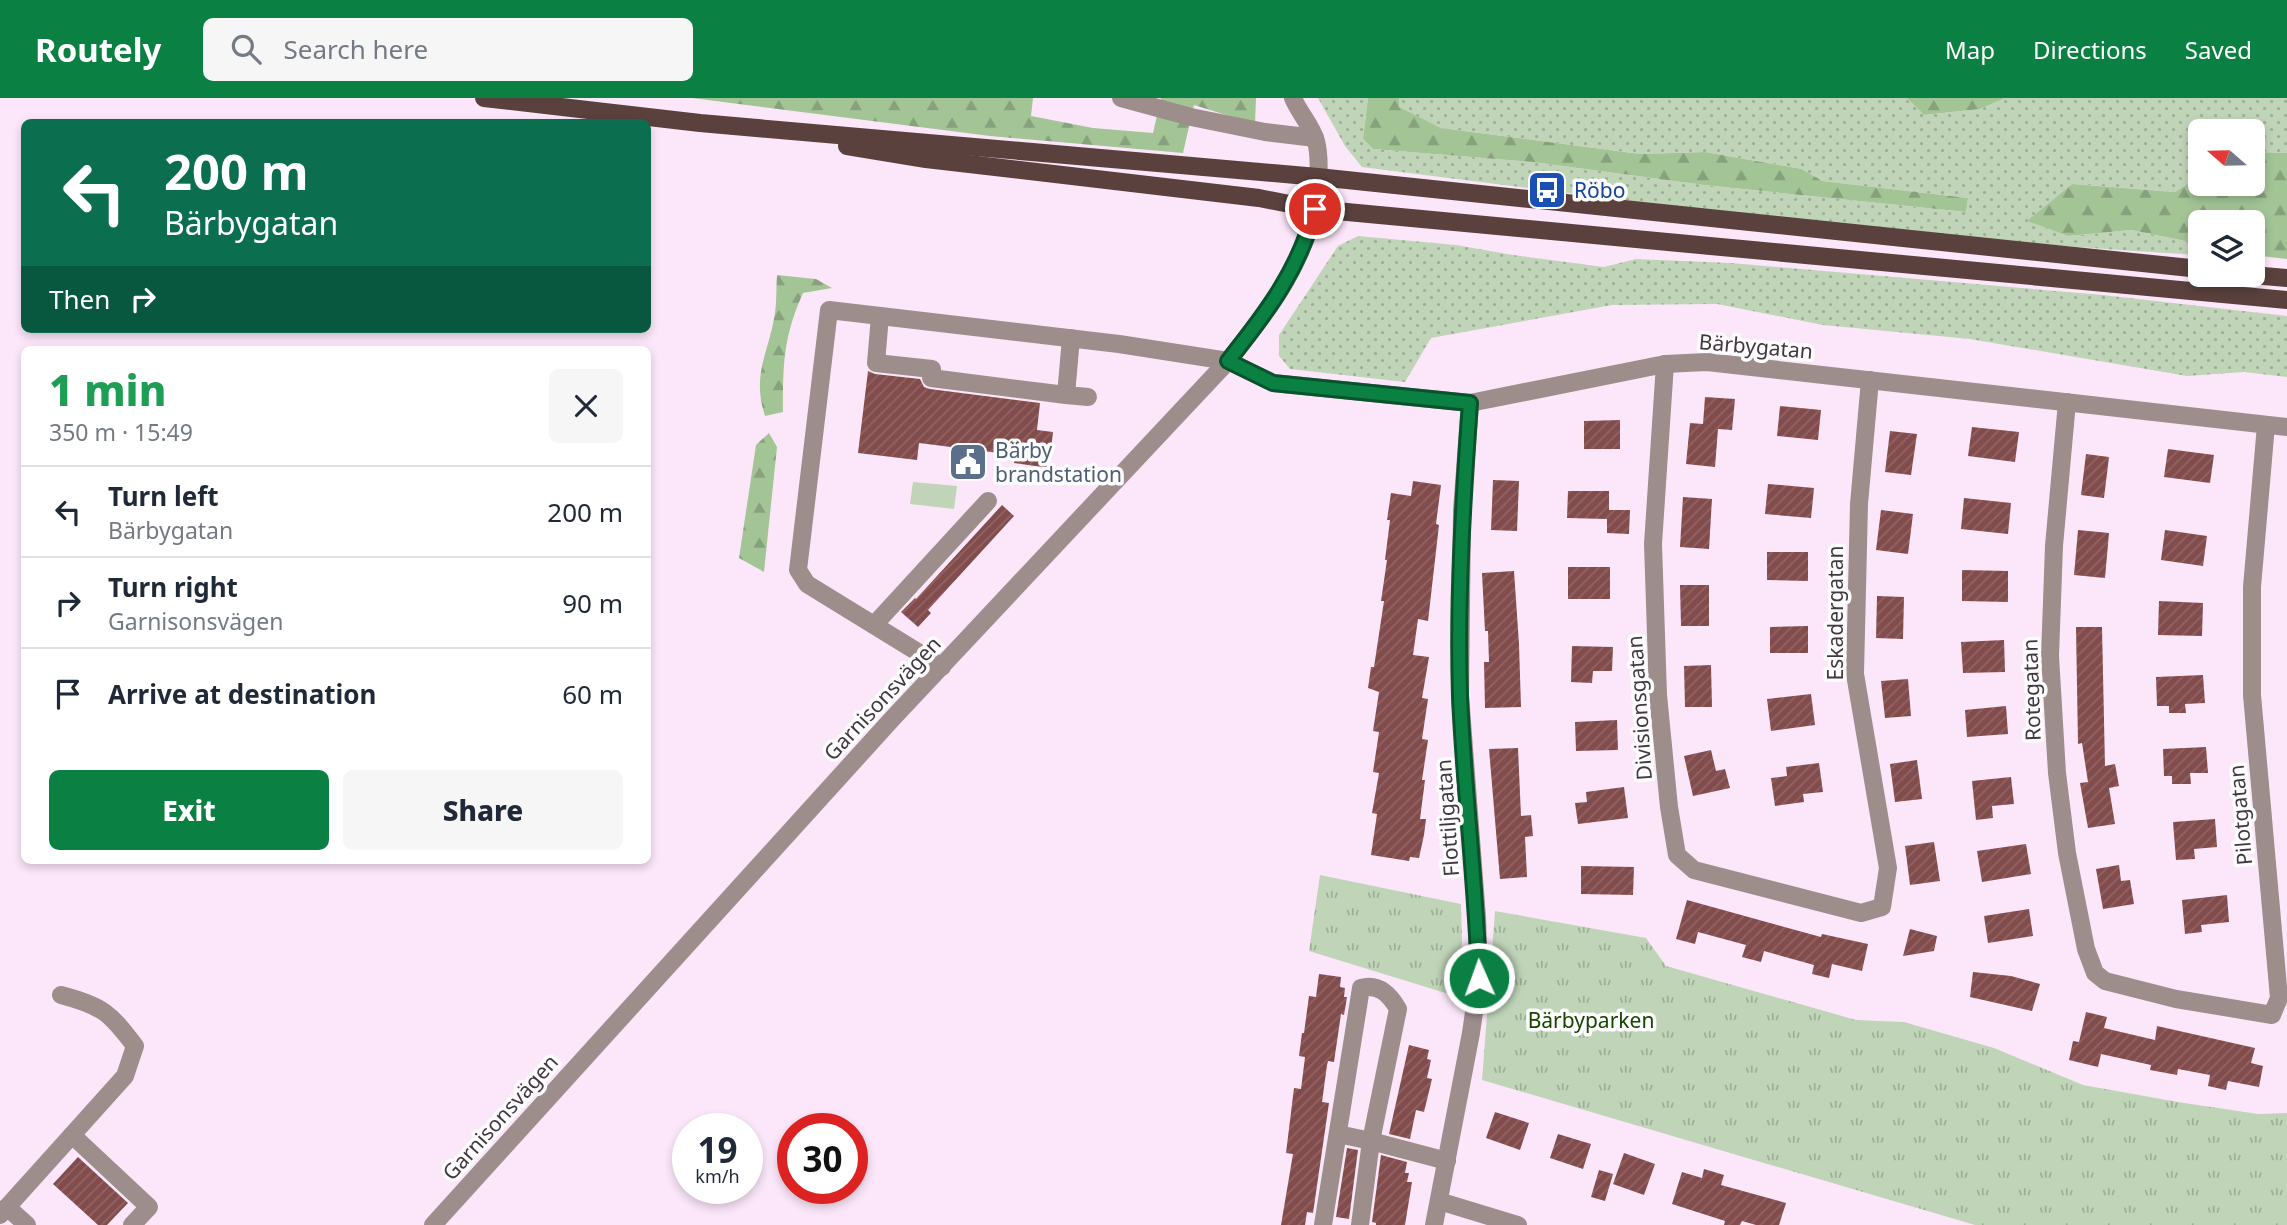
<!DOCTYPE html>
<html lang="en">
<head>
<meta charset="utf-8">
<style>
  body { margin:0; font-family:"Noto Sans",sans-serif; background:#f6f6f7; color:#1f2937; height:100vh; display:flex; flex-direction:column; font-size:26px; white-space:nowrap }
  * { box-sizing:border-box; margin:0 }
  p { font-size:23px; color:#747a83 }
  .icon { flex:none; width:38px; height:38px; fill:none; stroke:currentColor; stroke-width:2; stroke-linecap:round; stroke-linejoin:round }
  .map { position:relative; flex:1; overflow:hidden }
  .panel { position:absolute; left:21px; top:248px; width:630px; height:518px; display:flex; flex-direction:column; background:#fff; border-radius:10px; box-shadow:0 4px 10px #0003 }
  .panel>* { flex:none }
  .hud { position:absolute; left:21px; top:21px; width:630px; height:214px; border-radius:10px; box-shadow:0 4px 10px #0003; background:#0b6e4f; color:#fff; overflow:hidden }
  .needle { width:46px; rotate:290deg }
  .controls { position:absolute; left:2188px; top:21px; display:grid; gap:14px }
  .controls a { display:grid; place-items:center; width:77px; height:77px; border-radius:10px; background:#fff; box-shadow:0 4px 10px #0003; font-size:35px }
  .speed { position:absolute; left:672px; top:1015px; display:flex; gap:14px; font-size:35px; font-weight:700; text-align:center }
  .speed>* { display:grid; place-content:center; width:91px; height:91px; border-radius:50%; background:#fff; box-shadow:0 4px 10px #0003; line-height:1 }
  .speed small { font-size:18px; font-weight:400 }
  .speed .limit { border:10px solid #d22; background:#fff; color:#111 }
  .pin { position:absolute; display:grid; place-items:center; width:60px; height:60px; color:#fff; margin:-30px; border:4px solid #fff; border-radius:50%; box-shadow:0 2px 7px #0007 }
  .me { position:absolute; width:77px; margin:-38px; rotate:358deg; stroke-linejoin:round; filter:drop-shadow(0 0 5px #0008) }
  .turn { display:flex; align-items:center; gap:24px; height:147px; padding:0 28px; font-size:32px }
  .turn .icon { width:91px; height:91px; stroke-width:2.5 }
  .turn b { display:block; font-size:49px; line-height:60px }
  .then { display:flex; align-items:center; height:66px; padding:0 28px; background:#0003; gap:14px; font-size:26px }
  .round { display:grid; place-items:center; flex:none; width:74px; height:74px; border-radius:10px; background:#f6f6f7 }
  .head { display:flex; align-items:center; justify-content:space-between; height:119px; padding:0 28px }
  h1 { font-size:42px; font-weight:800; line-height:52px; color:#1e9e55 }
  .cta { display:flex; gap:14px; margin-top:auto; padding:14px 28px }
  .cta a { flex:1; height:80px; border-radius:10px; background:#0b8043; color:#fff; font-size:28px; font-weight:800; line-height:80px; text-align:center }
  .cta a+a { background:#f6f6f7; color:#1f2937 }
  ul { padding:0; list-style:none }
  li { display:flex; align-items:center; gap:21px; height:91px; padding:0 28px; border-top:2px solid #e0e1e3 }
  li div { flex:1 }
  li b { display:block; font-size:26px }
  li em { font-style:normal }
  header { display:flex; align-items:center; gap:42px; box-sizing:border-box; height:98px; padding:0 35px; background:#0b8043; color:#fff }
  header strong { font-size:33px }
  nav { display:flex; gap:38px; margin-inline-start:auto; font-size:24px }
  .search { width:490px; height:63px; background:#f6f6f7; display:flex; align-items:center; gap:18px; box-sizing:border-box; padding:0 24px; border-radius:10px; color:#747a83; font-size:26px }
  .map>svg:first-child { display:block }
</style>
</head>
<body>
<header>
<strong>Routely</strong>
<div class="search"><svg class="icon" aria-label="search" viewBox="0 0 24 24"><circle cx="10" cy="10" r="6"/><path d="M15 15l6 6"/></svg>Search here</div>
<nav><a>Map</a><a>Directions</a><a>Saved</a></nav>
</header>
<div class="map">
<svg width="2287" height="1127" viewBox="0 0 2287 1127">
  <defs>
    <pattern id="grass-dots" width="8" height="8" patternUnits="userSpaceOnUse" patternTransform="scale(1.75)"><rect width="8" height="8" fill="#c0d5b8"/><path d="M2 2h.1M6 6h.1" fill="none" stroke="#9eae97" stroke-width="1.8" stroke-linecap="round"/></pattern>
    <pattern id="forest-firs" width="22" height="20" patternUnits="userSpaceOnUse" patternTransform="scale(1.75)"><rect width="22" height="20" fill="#a3c596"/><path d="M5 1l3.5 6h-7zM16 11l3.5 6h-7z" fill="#86a17c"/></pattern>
    <pattern id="park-tufts" width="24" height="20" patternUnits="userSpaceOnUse" patternTransform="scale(1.75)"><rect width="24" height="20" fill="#c0d5b8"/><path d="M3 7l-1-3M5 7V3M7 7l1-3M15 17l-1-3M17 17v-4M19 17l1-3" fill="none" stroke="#9eae97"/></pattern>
    <pattern id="building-hatch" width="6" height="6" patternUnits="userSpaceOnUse" patternTransform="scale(1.75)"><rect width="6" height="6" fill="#834c4c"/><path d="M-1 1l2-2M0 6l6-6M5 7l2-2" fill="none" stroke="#906464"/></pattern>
  </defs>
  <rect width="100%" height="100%" fill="#fce7fa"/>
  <g fill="url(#grass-dots)">
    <path d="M1318,0h50l-5,41 10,10 160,13 171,23 262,27 2,-14 -146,-17 -20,-12 -97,-17 -65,2 -199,-26 -43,-21 1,-9h508l17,17 56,-6 25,-11h282v55l-35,-1v-21h-52v45l-25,16 -103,-8 -44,37 40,15 63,-6 69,14v11c-281,-15 -560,-53 -838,-88l-17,-21z"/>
    <polygon points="1358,138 1456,147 1513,157 1604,169 1636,161 1731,165 2103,197 2287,218 2287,279 2244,274 2187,278 1970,241 1823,227 1717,206 1612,207 1431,240 1405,284 1290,271 1279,258 1279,237 1338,148"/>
  </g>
  <g fill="url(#forest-firs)">
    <polygon points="692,0 1033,0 1031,18 1093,30 1153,35 1161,0 1256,0 1255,26 1194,7 1183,55 990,38"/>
    <polygon points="1368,0 1399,0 1399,9 1441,30 1640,56 1705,54 1802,71 1822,83 1968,100 1966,114 1704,87 1533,64 1373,51 1363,41"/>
    <polygon points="1907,0 2005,0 1980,11 1924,17"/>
    <polygon points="2252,54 2287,55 2287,161 2252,157 2252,124 2200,124 2200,146 2131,132 2068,138 2027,123 2072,86 2175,94 2200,78 2200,86 2252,86"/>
    <path d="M777,177l39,4 16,9 -29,5c-20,45 -20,71 -20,119l-18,4c-13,-40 2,-60 9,-97 3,-14 2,-30 3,-44z"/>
    <polygon points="769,335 777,349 764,474 739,460 756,347"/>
  </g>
  <g fill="url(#park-tufts)">
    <polygon points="1320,777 1461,806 1462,845 1458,894 1452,897 1309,853"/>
    <polygon points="1495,813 1646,840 1666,868 1856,922 1904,924 1994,950 2083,987 2178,1004 2258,1016 2287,1015 2287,1127 1975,1127 1482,982"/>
  </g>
  <polygon fill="#c0d5b8" points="913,384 957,388 954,411 910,406"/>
  <g fill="url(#building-hatch)">
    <polygon points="868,273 875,276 920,281 924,289 930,291 1040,305 1037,332 1053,334 1049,370 1014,365 1015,357 919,345 917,362 858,355"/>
    <polygon points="1705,299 1735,301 1732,332 1718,331 1715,369 1686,366 1690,325 1703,326"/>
    <polygon points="1780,308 1821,312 1818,342 1777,338"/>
    <polygon points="1620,322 1620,351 1584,351 1584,323"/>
    <polygon points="1972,329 2019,334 2015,364 1968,358"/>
    <polygon points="1890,333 1917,336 1911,377 1885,374"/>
    <polygon points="2168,351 2214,357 2210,385 2164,379"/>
    <polygon points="2086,356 2109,359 2104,400 2081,397"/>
    <polygon points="1493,382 1519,383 1517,433 1491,432"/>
    <polygon points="1413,383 1441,387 1436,426 1439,427 1428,523 1418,521 1413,557 1429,559 1422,600 1428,601 1422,641 1428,642 1422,682 1425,682 1420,721 1426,721 1424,737 1419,760 1410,759 1409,763 1371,757 1377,716 1372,715 1379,675 1373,674 1379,634 1373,633 1379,594 1368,590 1371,569 1374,569 1384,503 1381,503 1387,462 1385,462 1390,422 1387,422 1391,395 1411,398"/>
    <polygon points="1768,386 1814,390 1811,420 1765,416"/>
    <polygon points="1568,393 1609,393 1609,412 1630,412 1629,436 1607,435 1607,421 1567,420"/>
    <polygon points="1683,399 1712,401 1709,451 1680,449"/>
    <polygon points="1964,400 2011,405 2008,436 1961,431"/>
    <polygon points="1002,407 1014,418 928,512 931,515 918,529 901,514 915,500 916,501"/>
    <polygon points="1881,412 1913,416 1908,456 1876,452"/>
    <polygon points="2078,432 2109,435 2105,480 2074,477"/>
    <polygon points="2165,432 2207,438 2203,468 2161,462"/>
    <polygon points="1767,454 1808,454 1808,483 1767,482"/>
    <rect x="1568" y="469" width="42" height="32"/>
    <polygon points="1962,472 2008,473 2008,504 1962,503"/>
    <polygon points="1514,473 1519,546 1521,609 1485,610 1484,564 1489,564 1488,533 1485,533 1482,475"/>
    <polygon points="1680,487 1709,487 1709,528 1681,528"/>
    <polygon points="1877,498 1904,499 1903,541 1876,540"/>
    <polygon points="2159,503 2203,505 2202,538 2158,537"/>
    <polygon points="1808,528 1808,555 1770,555 1770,529"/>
    <polygon points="2076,529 2102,529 2105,668 2115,666 2119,688 2109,690 2115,726 2088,730 2080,685 2088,684 2082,645 2078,646"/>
    <polygon points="2004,542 2005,574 1963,575 1961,544"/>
    <polygon points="1572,548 1613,549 1612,573 1593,573 1592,585 1571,584"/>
    <polygon points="1711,567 1712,609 1685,609 1684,568"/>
    <polygon points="2203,577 2205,605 2185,606 2186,615 2169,615 2169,608 2157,608 2156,579"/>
    <polygon points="1908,581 1911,618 1885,620 1881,583"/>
    <polygon points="1811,596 1815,627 1771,633 1767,601"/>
    <polygon points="2006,608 2008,636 1967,639 1965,612"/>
    <polygon points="1617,622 1618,652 1576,653 1575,624"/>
    <polygon points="2206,649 2208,675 2190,675 2191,686 2172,686 2172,678 2164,678 2163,651"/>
    <polygon points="1518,650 1521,718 1531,717 1533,738 1525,739 1527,779 1500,781 1489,651"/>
    <polygon points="1711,652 1716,673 1725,671 1730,690 1693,698 1684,658"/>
    <polygon points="1917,662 1922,701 1895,704 1890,666"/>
    <polygon points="1819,665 1823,694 1803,696 1804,704 1775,708 1771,680 1787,678 1786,669"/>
    <polygon points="2011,679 2014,706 1992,708 1993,720 1976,722 1972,683"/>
    <polygon points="1624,689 1628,720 1578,726 1575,705 1587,704 1586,694"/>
    <polygon points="2215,721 2217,749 2194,751 2195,761 2176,762 2173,724"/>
    <polygon points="1934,744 1940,783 1910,787 1905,748"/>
    <polygon points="2026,746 2031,776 1982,784 1977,753"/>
    <polygon points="2119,767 2121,783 2130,782 2134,806 2103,811 2096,771"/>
    <polygon points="1581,768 1634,769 1633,797 1581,796"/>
    <polygon points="2227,797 2229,824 2201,827 2202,834 2185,836 2182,802"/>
    <polygon points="1687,802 1821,839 1822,836 1868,846 1862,873 1832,866 1829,880 1812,876 1814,867 1764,853 1761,864 1742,859 1746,847 1698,834 1695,846 1676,841"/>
    <polygon points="2029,811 2033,838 1988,845 1984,818"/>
    <polygon points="1910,831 1937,838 1934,853 1903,858"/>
    <polygon points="1973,874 2011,878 2040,886 2032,913 1970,899"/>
    <polygon points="1319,876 1341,879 1340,889 1345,890 1344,899 1347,899 1344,917 1341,916 1334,964 1328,963 1327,967 1322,1004 1329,1005 1313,1115 1307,1114 1305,1127 1281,1127 1293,1056 1286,1055 1294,990 1301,991 1305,959 1299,958 1302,935 1304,935 1309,898 1316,899"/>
    <polygon points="2086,914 2107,919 2104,930 2155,942 2157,928 2255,950 2251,965 2263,968 2259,989 2228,983 2226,992 2208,988 2210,977 2178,971 2177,977 2150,972 2151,967 2101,956 2098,969 2069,962 2073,943 2079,944"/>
    <polygon points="1409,947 1429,952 1427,961 1431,962 1427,980 1432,981 1424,1014 1416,1012 1410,1041 1389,1036"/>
    <polygon points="1495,1014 1529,1025 1520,1052 1486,1040"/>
    <polygon points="1558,1036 1591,1046 1583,1071 1550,1060"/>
    <polygon points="1347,1050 1358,1052 1349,1121 1336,1119"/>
    <polygon points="1624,1055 1655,1066 1644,1097 1613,1086"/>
    <polygon points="1381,1057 1407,1064 1405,1075 1409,1075 1407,1084 1412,1084 1405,1127 1376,1127 1376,1125 1372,1124"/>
    <polygon points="78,1059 128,1105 107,1127 98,1127 53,1086"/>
    <polygon points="1704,1071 1724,1077 1721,1087 1786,1105 1779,1127 1756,1127 1742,1123 1740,1127 1724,1127 1725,1123 1672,1106 1682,1074 1702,1080"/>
    <polygon points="1599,1072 1613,1076 1605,1103 1591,1099"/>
  </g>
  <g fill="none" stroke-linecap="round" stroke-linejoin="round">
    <g stroke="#9d8e8c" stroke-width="18">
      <polyline points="1121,0 1191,19 1265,34 1315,40"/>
      <polyline points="880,218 876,265 932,271 931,280 1066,297"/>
      <polyline points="1071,240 1066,297 1088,299"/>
      <polyline points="1665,266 1653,446 1658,597 1669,709 1677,757 1694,772 1861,815 1882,809 1888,770 1855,576 1859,406 1870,282"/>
      <polyline points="2067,304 2054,448 2050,558 2057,675 2067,755 2086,851 2095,875 2105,883 2176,901 2272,917 2279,900 2252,597 2252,489 2266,327"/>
      <polyline points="874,527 988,403"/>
      <polyline points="942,569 807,486 798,472 829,212 1119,246 1228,263 1273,285 1470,305 1665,266 1707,264 2287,329"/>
      <path d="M61,897c42,11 49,18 74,51l-10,30 -53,59"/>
      <polyline points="1439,1103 1518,1127"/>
      <polyline points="7,1109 27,1127"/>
      <polyline points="0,1117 72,1037 149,1109 132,1127"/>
      <path d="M433,1127l459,-506 336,-358c41,-52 82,-103 89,-171 2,-16 3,-33 -1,-49 -4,-15 -17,-28 -23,-43"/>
      <path d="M1323,1127l38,-237c18,-5 29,7 37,21l-27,132 -33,-7"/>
      <polyline points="1360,1127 1371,1043 1447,1063"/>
      <polyline points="1434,1127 1471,935 1479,880 1477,819 1460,598 1462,413 1470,305"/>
    </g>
    <g stroke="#5a413e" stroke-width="18">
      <polyline points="484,0 700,25 1318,79 2200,171"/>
      <polyline points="847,48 926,61 1259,100 1315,111 2287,202"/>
      <polyline points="2252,177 2287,180"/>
    </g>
  </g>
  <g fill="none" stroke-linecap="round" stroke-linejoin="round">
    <defs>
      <path id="route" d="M1315,111c-16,61 -48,103 -87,152l45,22 197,20c-7,97 -13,196 -10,293 4,94 16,187 19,282"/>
    </defs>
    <use href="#route" stroke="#07532c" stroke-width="18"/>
    <use href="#route" stroke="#0b8043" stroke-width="12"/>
  </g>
  <defs>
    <symbol id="bus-square" viewBox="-11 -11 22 22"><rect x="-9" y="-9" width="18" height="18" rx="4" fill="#1a4fb4" stroke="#fcfcfc"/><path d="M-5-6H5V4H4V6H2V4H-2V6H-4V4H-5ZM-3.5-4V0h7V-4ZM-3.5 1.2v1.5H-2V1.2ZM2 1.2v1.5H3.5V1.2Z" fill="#fff"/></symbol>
    <symbol id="civic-square" viewBox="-11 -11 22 22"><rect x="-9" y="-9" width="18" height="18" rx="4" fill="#5c6f8a" stroke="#fcfcfc"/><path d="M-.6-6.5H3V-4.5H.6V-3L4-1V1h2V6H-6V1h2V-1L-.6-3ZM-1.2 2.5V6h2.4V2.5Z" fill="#fff"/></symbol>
  </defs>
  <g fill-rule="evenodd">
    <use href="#bus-square" x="1525" y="70" width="44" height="44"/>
    <use href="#civic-square" x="946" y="342" width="44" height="44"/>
  </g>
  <g text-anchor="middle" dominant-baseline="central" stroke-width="7" stroke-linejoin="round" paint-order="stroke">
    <g font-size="21" fill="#164399" stroke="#fcfcfc" text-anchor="start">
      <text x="1574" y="92">Röbo</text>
    </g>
    <g font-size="21" fill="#423841" stroke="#fcfcfc">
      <text transform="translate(1756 248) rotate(5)">Bärbygatan</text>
      <text transform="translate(1835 515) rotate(-90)">Eskadergatan</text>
      <text transform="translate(2031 592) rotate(-92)">Rotegatan</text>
      <text transform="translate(882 600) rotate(-47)">Garnisonsvägen</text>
      <text transform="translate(1639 610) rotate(-94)">Divisionsgatan</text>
      <text transform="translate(2240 717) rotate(-95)">Pilotgatan</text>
      <text transform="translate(1447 720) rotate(-94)">Flottiljgatan</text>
      <text transform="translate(500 1019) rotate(-48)">Garnisonsvägen</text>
    </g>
    <g font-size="21" fill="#4e5e75" stroke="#fcfcfc" text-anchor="start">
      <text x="995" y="352">Bärby<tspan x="995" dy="24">brandstation</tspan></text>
    </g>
    <g font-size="21" fill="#194300" stroke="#fcfcfc">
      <text x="1591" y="922">Bärbyparken</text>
    </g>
  </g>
</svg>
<div class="controls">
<a><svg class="needle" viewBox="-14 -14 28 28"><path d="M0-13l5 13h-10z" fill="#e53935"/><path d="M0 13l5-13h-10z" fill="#747a83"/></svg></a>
<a><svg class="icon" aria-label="layers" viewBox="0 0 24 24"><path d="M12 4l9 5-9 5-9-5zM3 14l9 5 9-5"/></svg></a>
</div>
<div class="speed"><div>19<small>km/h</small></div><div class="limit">30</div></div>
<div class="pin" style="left:1315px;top:111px;background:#d93025"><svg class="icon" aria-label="arrive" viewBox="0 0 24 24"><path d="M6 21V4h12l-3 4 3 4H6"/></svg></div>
<svg class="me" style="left:1479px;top:880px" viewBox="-20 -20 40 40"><circle r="17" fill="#0b8043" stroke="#fff" stroke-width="3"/><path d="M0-11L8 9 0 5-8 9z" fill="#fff"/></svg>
<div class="hud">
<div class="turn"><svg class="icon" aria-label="left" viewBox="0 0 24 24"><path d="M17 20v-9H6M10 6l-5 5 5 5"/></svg><div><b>200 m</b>Bärbygatan</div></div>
<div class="then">Then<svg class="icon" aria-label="right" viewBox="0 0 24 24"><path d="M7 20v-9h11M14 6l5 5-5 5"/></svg></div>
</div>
<section class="panel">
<div class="head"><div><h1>1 min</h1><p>350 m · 15:49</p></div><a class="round"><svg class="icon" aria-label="close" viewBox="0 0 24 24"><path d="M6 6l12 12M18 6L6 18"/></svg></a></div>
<ul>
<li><svg class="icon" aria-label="left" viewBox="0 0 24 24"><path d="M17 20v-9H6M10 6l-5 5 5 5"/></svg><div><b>Turn left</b><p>Bärbygatan</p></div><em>200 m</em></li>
<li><svg class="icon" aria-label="right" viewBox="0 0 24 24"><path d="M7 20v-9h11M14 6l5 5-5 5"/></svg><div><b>Turn right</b><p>Garnisonsvägen</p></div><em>90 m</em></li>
<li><svg class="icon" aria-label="arrive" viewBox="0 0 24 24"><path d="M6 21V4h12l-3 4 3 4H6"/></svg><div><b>Arrive at destination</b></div><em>60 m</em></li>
</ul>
<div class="cta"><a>Exit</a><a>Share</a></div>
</section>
</div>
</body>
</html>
